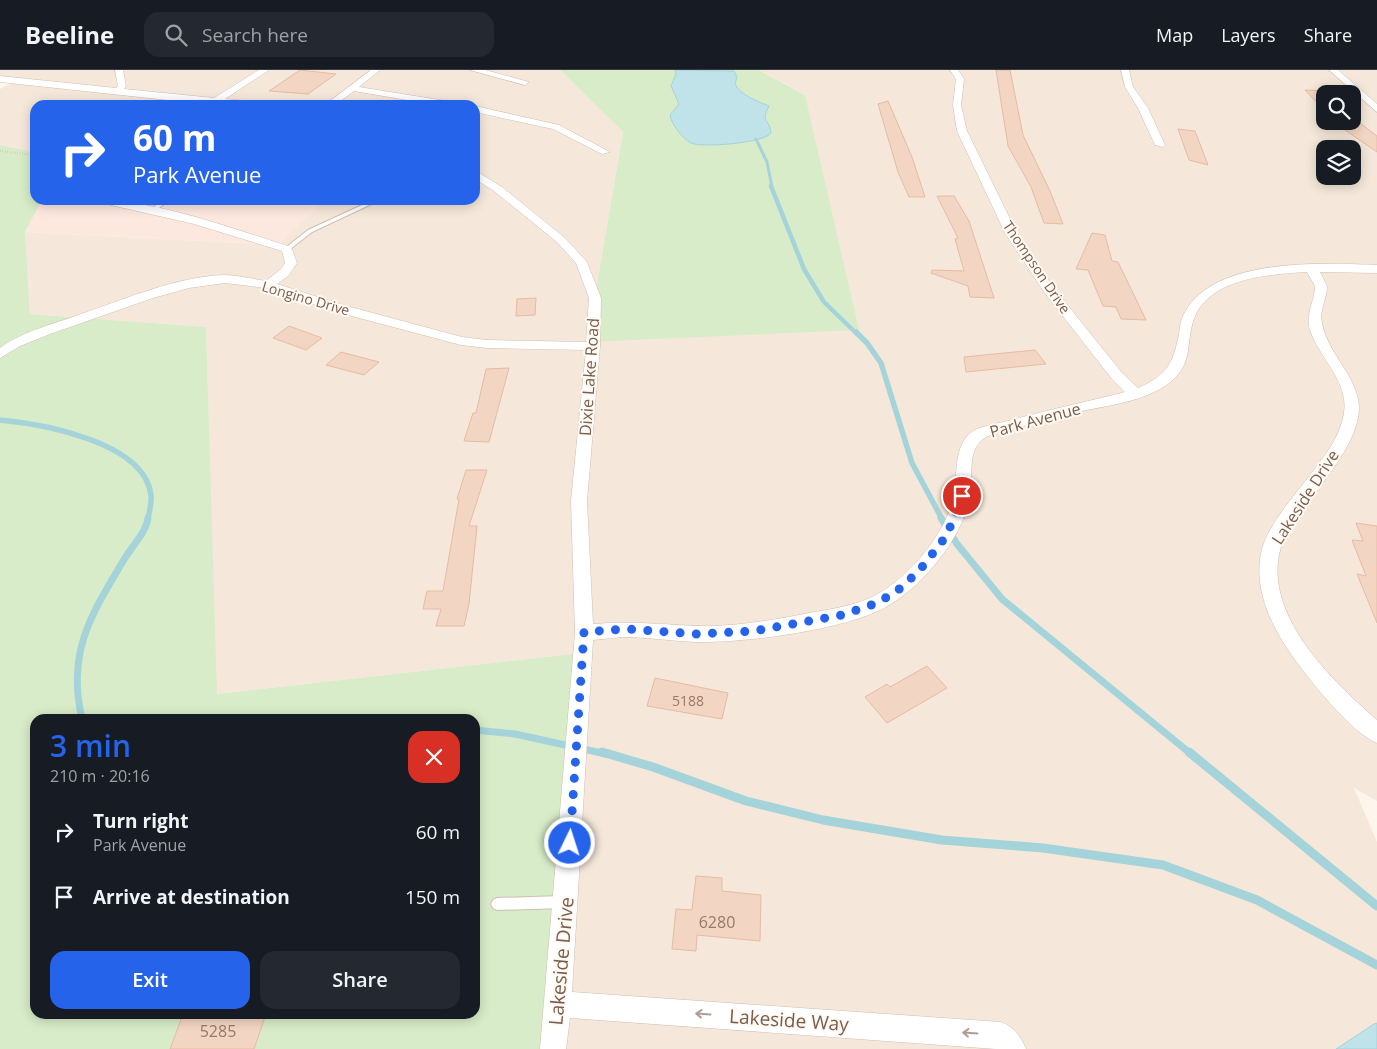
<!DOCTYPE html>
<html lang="en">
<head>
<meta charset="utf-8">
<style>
  body { margin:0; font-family:"Open Sans",sans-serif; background:#242831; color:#f1f3f6; height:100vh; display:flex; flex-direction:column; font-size:19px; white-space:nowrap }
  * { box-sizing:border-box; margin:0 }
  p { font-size:16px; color:#9ea1a6 }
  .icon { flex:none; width:28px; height:28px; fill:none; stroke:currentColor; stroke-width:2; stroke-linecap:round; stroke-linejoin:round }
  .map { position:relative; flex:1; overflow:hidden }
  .details { position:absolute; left:30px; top:644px; width:450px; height:305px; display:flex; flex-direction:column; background:#171b24; border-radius:15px; box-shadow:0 2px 12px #0003 }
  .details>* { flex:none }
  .hud { position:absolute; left:30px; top:30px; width:450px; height:105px; border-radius:15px; box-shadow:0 2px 12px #0003; background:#2563eb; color:#fff; overflow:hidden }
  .buttons { position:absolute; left:1316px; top:15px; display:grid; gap:10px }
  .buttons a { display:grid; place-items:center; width:45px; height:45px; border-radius:10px; background:#171b24; box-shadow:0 2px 12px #0003; font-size:25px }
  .pin { position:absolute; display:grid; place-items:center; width:42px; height:42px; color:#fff; margin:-21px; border:2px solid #fff; border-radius:50%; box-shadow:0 1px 5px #0007 }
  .me { position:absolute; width:55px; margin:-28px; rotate:4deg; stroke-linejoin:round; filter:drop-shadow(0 0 4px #0008) }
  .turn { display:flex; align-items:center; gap:18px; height:105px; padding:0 20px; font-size:22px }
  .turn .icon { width:65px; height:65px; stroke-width:2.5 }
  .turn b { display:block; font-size:35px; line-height:42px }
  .round { display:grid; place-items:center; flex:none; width:52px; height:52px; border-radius:15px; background:#242831 }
  .summary { display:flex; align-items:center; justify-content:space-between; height:85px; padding:0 20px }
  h1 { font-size:30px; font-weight:600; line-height:38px; color:#2563eb }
  .action { display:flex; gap:10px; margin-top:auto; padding:10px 20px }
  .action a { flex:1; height:58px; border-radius:15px; background:#2563eb; color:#fff; font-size:20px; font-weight:600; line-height:58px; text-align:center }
  .action a+a { background:#242831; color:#f1f3f6 }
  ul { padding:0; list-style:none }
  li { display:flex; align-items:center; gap:15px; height:65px; padding:0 20px }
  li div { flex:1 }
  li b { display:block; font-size:19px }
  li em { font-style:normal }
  header { display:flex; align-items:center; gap:30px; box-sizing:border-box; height:70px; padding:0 25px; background:#171b24; border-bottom:1px solid #363941 }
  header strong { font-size:24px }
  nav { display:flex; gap:28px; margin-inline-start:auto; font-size:18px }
  .search { width:350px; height:45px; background:#242831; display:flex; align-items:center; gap:12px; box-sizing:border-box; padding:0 18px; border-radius:15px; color:#9ea1a6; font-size:19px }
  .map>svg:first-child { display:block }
</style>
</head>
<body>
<header>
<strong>Beeline</strong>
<div class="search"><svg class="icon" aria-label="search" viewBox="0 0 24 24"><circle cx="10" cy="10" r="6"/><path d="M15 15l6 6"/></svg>Search here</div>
<nav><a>Map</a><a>Layers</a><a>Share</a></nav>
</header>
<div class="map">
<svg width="1377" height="979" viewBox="0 0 1377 979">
  <rect width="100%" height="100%" fill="#fdf6ec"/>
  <path fill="#f5e8da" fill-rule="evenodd" d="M0,0h560l63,62 -36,209 219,-246 -47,-25h618v731l-23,-13 23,54v207h-832l45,-397 -374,42 -10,-367 -176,-13 -5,-82 253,13 46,-45h151v-95h-172l-90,-6 -17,6h-161v47l-35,-7v-56l12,-6 -12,-1zM1325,24h27v27h-27zM1325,79h27v27h-27z"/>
  <polygon fill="#fde8e0" points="42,130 324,130 278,175 25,162"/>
  <g fill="#d8ecc9" fill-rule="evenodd">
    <polygon points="560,0 759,0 805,25 859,260 587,272 623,62"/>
    <path d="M0,75l35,7v48h7l-17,32 5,82 176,13 11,367 373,-42 -45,397h-545zM35,649h440v295h-440z"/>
  </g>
  <g fill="#bfe3e8" stroke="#a5d3da">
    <path d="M675,0l59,1 3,6 -2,7c5,11 24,18 34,22 -9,17 1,13 2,27 -7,10 -68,15 -80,10 -8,-4 -20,-19 -21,-28l9,-11 -8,-18 5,-12z"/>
    <polygon points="1377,953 1377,979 1336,979 1374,954"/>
  </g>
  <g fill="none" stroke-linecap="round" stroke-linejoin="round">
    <polyline stroke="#a5d3da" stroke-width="3" points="756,69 767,92 772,117"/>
    <polyline stroke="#a5d3da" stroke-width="4.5" points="771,116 804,199 824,232 857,264"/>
    <g stroke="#a5d3da" stroke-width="5.5">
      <polyline points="856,262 867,273 881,293 912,393 942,449"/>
      <path d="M0,350c42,4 146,22 151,76 1,7 -2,16 -3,23"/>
    </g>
    <g stroke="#a5d3da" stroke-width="7">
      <polyline points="941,448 957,474 1002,529 1191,684"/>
      <path d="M82,649c-16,-67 10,-106 43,-161 8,-13 21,-26 23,-40"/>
      <polyline points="475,660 515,664 606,684"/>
    </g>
    <g stroke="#a5d3da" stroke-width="9">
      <polyline points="602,682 653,697 746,731 823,750 942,770 1043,778 1163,795 1257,830 1377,895"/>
      <polyline points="1189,682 1377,836"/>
    </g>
  </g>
  <g fill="#f3d5c3" stroke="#e6bba3">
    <polygon points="300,0 336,4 308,24 269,21"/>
    <polygon points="996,0 1010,0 1023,65 1050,121 1063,154 1044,153 1031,117 1008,76"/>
    <polygon points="1305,20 1327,21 1330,24 1325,24 1325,41"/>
    <polygon points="888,31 912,87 925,127 909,127 898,102 878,34"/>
    <polygon points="1352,47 1377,66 1377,82 1332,51 1352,51"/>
    <polygon points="1178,59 1195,61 1208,95 1189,90"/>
    <polygon points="937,126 954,126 969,151 994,228 970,227 968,216 931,203 932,200 964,201 955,169 958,168"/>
    <polygon points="1092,163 1105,165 1112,191 1118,192 1146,250 1121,249 1116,237 1103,236 1088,200 1076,199"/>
    <polygon points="536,228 535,245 516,246 517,229"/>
    <polygon points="289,256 322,268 306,280 273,268"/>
    <polygon points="1035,280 1046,294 966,302 964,287"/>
    <polygon points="341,282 379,292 364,305 326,295"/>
    <polygon points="509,298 489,372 464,371 473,343 476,343 486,299"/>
    <polygon points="466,400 487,400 469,456 477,456 469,534 464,556 436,556 441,539 423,539 427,521 443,521 459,429 457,429"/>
    <polygon points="1356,453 1377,456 1377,553 1357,504 1366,506 1352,470 1363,471"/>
    <polygon points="927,596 947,618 887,653 865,627 887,614 890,617"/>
    <polygon points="655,608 728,623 722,649 647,636"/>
    <polygon points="696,806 722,808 722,821 761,825 760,871 697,865 696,881 672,879 676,839 692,840"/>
    <polygon points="183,944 266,944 254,979 170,979"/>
  </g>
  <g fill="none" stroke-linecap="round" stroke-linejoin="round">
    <defs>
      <g id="lane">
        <polygon points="163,130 169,130 154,142 150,142 150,140"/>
        <polygon points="373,130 380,130 312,162 289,180 284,179 308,160"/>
        <polygon points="563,826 567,828 569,832 567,836 563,838 497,840 493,838 491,834 493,830 497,828"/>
      </g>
      <g id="street">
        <polygon points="115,0 123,0 126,16 124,19 214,28 259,0 269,0 225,29 258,32 262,35 214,35 0,12 0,6 116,18 118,16"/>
        <polygon points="371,0 380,0 359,17 452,32 456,35 436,35 354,21 335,35 325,35"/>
        <polygon points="470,0 485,0 529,12 525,15"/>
        <path d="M950,0h8l6,9 -3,26 6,26 50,102 36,54 69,86 16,15c29,-13 35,-24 41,-54 1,-7 2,-16 6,-22 30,-55 138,-49 192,-47v8l-57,-1 7,14c0,13 -8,24 -5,37 5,28 30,48 36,76 9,43 -52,99 -72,135 -34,71 42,143 91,186v23c-23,-9 -60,-54 -75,-74 -27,-34 -55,-84 -37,-129 11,-24 29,-44 45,-65 15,-19 30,-38 34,-62 5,-32 -25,-55 -34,-83 -5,-16 5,-29 5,-44l-8,-14c-34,2 -91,5 -110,40 -15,29 2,56 -37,77 -25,14 -55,17 -83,23 -20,4 -40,11 -61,16 -11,3 -29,5 -37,15 -11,12 -6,36 -9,52 -6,42 -48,92 -84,112 -41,23 -142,36 -190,35 -22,-1 -45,-4 -67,-5 -12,0 -24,2 -36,3l-21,352 429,30c13,5 20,14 25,27h-30l-426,-31 -4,31h-26l35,-416 -4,-132 15,-151 -99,-2 -26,-3 -128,-34 -67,-23 -41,-5 -36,5 -36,10 -103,36 -30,12 -20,12v-10c23,-17 54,-24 81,-34 45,-15 94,-37 143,-39 13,0 28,4 42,6l15,-12 4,-6 -3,-12 -88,-27 -92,-21 -5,-3c60,0 136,29 194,47l6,16 -8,12 -12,9 66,21 119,32 25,3 99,2 3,-44 -13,-35 -19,-21 -63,-51 -19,-12v-7l4,1 23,14 63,51 22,24 14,36 -1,48 -13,155 6,123c37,-3 66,0 102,2 37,1 73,-5 109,-12 22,-4 45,-7 66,-16 35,-16 77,-64 84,-103 4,-20 -1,-44 15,-61 9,-8 27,-10 39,-13 39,-11 78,-19 117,-29l-13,-13 -68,-87 -39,-59 -48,-102 -4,-26 3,-26z"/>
        <polygon points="1121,0 1129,0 1133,17 1148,38 1165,75 1163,77 1155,75 1138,38 1125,17"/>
        <polygon points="1329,0 1338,0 1377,34 1377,42"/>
        <polygon points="475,36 559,55 610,82 602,84 553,59 475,42"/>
      </g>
    </defs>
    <use href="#lane" stroke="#d1beb0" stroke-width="2"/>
    <use href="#street" stroke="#d1beb0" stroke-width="1"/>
    <polyline stroke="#d9b8a5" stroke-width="2" stroke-dasharray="0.5 2" stroke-linecap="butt" points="0,81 35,85"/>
    <use href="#lane" fill="#fff" fill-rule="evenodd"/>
    <use href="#street" fill="#fff" fill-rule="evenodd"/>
  </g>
  <defs><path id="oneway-shaft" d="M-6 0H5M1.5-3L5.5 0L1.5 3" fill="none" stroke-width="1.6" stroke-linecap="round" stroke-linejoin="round" transform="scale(1.25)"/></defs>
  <g stroke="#af9d94">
    <use href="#oneway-shaft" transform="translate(703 944) rotate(-176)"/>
    <use href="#oneway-shaft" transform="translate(970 963) rotate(-176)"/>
  </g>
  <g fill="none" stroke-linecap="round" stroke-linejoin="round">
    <polyline stroke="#2563eb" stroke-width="9" stroke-dasharray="0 16.2" points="570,773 584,562 627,559 696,564 754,561 842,545 877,533 897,521 919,501 947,465 962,426"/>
  </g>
  <g text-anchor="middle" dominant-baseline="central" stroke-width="4" stroke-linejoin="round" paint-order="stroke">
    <g font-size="14" fill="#7a5c4d" stroke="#fffaf3">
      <text transform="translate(1037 197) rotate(56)">Thompson Drive</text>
      <text transform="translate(306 228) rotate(16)">Longino Drive</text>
    </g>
    <g font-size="14" fill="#987a6a">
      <text x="688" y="630">5188</text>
    </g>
    <g font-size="16" fill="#7a5c4d" stroke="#fffaf3">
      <text transform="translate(589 307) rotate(-86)">Dixie Lake Road</text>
      <text transform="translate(1035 350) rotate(-15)">Park Avenue</text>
      <text transform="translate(1305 427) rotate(-57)">Lakeside Drive</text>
    </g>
    <g font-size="16" fill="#987a6a">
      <text x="717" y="852">6280</text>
      <text x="218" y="961">5285</text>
    </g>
    <g font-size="19" fill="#7a5c4d" stroke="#fffaf3">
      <text transform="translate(561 891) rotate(-85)">Lakeside Drive</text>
      <text transform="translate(789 950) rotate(4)">Lakeside Way</text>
    </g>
  </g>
</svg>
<div class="buttons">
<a><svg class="icon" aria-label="search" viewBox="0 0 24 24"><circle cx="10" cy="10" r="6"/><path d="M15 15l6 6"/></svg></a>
<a><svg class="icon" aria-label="layers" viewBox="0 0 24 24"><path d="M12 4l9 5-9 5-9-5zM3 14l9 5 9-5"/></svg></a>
</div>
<div class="pin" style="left:962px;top:426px;background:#d93025"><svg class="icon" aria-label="arrive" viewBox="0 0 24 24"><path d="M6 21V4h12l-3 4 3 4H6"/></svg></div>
<svg class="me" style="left:570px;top:773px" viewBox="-20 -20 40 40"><circle r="17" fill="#2563eb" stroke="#fff" stroke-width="3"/><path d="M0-11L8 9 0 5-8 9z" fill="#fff"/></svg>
<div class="hud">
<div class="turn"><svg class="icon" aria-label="right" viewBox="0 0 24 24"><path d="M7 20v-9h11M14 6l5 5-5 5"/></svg><div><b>60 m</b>Park Avenue</div></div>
</div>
<section class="details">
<div class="summary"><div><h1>3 min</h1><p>210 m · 20:16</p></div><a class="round" style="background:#d93025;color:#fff"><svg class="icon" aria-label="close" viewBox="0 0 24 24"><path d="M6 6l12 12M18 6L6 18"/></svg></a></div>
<ul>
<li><svg class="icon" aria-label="right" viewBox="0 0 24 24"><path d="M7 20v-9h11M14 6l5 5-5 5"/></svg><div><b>Turn right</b><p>Park Avenue</p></div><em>60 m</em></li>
<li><svg class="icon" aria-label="arrive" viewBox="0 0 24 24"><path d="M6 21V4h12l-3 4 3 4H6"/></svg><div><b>Arrive at destination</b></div><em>150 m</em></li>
</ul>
<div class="action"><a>Exit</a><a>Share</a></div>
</section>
</div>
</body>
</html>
